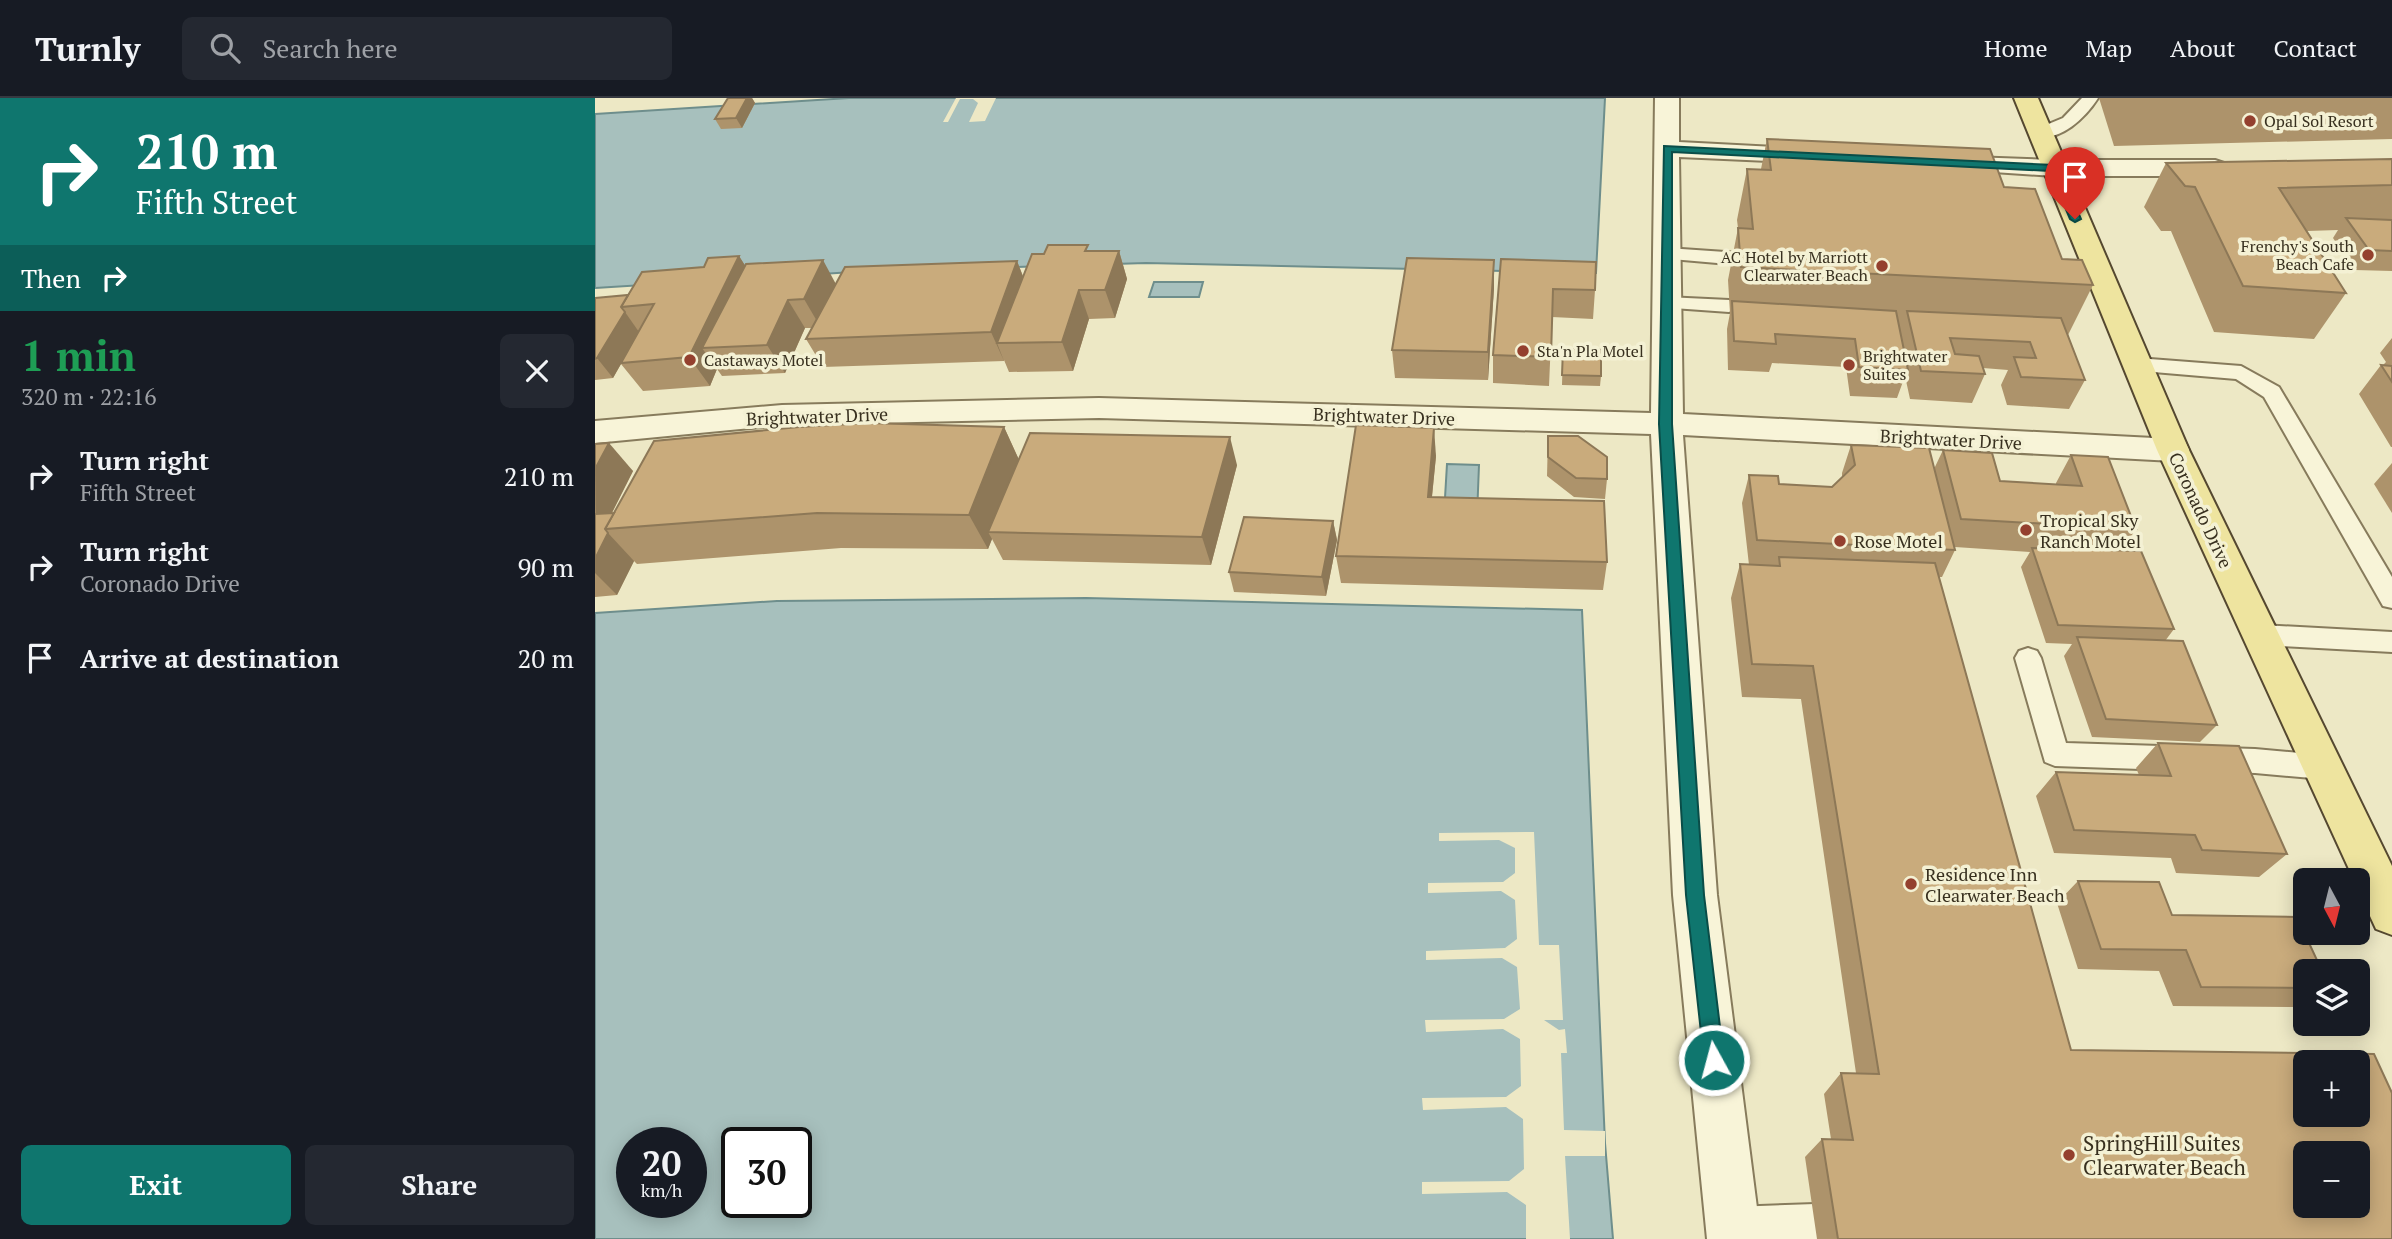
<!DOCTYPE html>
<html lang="en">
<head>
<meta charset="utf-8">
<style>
  body { margin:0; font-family:"PT Serif",serif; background:#242831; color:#f1f3f6; height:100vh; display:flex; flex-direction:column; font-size:26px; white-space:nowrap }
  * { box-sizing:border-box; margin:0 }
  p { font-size:23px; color:#9ea1a6 }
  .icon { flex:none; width:38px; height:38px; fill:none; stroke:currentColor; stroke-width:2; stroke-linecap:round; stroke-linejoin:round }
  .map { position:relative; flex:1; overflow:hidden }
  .panel { display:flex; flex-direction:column; background:#171b24; width:595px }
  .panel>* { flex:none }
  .guide { background:#0f766e; color:#fff; overflow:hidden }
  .needle { width:46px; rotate:173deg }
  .buttons { position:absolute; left:1698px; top:770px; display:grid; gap:14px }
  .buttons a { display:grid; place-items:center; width:77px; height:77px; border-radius:10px; background:#171b24; box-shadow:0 4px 18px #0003; font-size:35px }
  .speed { position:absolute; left:21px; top:1029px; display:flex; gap:14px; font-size:35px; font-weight:700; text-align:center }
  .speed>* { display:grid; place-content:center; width:91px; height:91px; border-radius:50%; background:#171b24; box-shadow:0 4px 18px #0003; line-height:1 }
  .speed small { font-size:18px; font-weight:400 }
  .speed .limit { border:4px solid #111; border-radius:10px; background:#fff; color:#111 }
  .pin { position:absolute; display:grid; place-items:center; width:60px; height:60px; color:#fff; margin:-72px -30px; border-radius:50% 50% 50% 0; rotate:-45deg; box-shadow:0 0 7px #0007 }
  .pin .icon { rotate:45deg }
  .me { position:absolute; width:77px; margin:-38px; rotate:353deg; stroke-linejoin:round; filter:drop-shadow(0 0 5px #0008) }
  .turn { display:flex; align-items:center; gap:24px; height:147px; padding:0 21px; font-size:32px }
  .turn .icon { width:91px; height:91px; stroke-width:2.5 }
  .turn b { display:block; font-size:49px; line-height:60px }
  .then { display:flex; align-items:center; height:66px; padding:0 21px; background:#0003; gap:14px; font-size:26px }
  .round { display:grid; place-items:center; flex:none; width:74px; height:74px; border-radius:10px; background:#242831 }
  .summary { display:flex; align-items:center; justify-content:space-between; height:119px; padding:0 21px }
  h1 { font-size:42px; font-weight:600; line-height:52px; color:#1e9e55 }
  .button { display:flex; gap:14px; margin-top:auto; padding:14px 21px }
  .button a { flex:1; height:80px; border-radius:10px; background:#0f766e; color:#fff; font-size:28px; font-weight:600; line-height:80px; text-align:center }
  .button a+a { background:#242831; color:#f1f3f6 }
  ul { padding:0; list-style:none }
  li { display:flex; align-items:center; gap:21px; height:91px; padding:0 21px }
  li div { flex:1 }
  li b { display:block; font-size:26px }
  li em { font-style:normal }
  header { display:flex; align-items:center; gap:42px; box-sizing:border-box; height:98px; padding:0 35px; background:#171b24; border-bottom:2px solid #363941 }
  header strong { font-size:33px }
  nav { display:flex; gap:38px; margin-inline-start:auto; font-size:24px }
  .search { width:490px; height:63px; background:#242831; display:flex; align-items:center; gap:18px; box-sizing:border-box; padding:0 24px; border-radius:10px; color:#9ea1a6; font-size:26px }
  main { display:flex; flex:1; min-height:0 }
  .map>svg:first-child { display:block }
</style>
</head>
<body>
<header>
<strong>Turnly</strong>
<div class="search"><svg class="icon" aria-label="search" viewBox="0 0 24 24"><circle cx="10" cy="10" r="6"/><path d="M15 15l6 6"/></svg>Search here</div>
<nav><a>Home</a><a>Map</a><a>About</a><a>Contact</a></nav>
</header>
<main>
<section class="panel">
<div class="guide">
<div class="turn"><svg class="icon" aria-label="right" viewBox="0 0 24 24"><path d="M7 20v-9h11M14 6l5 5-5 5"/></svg><div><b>210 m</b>Fifth Street</div></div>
<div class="then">Then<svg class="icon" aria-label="right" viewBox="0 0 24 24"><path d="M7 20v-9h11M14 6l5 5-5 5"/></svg></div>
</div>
<div class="summary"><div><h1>1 min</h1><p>320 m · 22:16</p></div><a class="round"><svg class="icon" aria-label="close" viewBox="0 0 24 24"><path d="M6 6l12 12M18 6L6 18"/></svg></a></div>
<ul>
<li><svg class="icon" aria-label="right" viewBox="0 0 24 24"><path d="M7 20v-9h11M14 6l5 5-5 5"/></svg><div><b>Turn right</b><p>Fifth Street</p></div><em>210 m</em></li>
<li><svg class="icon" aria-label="right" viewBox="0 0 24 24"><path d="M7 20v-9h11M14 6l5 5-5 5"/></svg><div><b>Turn right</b><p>Coronado Drive</p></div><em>90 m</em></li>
<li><svg class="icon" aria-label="arrive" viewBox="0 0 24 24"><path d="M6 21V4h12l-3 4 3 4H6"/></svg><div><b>Arrive at destination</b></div><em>20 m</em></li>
</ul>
<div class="button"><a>Exit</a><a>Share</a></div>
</section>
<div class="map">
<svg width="1797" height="1141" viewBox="0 0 1797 1141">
  <rect width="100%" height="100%" fill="#ede8c5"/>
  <g fill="#a7c0bd" stroke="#6e8e8c" stroke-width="2" fill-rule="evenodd">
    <polygon points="254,0 1010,0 1001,175 551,165 258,174 0,190 0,16"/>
    <polygon points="559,184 608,184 604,199 554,199"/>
    <polygon points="852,366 884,367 882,418 849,417"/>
    <path d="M491,500l496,12 23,533 8,96h-1018v-626l182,-12zM37,1045h59v59h-59zM142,1045h59v59h-59z"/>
  </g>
  <g fill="#ede8c5">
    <polygon points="361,0 401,0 390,23 374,24 383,5 378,1 365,1 353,24 348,24"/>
    <polygon points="939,734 944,847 964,847 968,922 949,922 964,932 970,931 972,955 966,955 969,1032 1010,1033 1010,1058 970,1058 975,1141 931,1141 931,1107 912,1094 827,1096 827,1084 914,1083 929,1071 928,1021 911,1009 828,1012 827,1000 911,999 926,988 925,941 908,931 831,934 830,922 909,921 925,911 922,869 907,860 831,862 831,853 910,850 922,841 920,802 906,793 833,795 833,785 908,784 920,775 920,750 904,742 844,743 844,735"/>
  </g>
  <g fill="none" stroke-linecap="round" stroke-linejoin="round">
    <defs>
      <g id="service">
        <path d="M1487,0h16c-12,19 -38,45 -64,38l-2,-3 2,-3 29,-12z"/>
        <polygon points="1072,150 1145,155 1154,161 1145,167 1065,160 1063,156"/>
        <polygon points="1071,199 1134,202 1144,208 1134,214 1064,209 1061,205 1064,201"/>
        <polygon points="1542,260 1646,268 1684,289 1797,479 1797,510 1788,508 1669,299 1641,281 1535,272 1532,267 1535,262"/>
        <polygon points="1666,527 1797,534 1797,554 1666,547 1657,544 1653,537 1657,530"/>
        <polygon points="1433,550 1442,553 1446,560 1471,645 1660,651 1728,657 1738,661 1742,669 1738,677 1728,681 1660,675 1460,668 1450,664 1420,560 1424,553"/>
        <polygon points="1220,1106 1233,1111 1238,1124 1233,1137 1223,1141 1127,1141 1119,1127 1124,1114 1137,1109"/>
      </g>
      <g id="minor">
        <polygon points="1060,0 1084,0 1084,44 1221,51 1230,53 1233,58 1230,63 1221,65 1084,59 1088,316 1578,341 1590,344 1594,352 1590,360 1578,363 1088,337 1122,797 1166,1141 1112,1141 1078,797 1056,336 504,320 187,327 0,345 0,323 187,307 504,300 1056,315"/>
        <polygon points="1348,58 1459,62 1620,62 1629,65 1633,70 1629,75 1620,78 1459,78 1339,70 1336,65 1339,60"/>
      </g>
      <polygon id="primary" points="1419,0 1443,0 1594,352 1797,768 1797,837 1781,831 1762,790 1762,782 1759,782 1562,352"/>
    </defs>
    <use href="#service" stroke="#877b5c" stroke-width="4"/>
    <use href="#minor" stroke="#877b5c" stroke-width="4"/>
    <use href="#primary" stroke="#554830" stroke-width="4"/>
    <use href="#service" fill="#f8f4d8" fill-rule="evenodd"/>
    <use href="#minor" fill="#f8f4d8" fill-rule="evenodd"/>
    <use href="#primary" fill="#eee49f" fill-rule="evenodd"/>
  </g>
  <g fill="#ad936b">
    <polygon points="133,0 157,0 160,5 147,30 126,31 120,21"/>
    <polygon points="1504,0 1797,0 1797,41 1519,48"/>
    <polygon points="1172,41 1409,89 1467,161 1498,187 1473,237 1490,282 1474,311 1412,307 1406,287 1413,272 1388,270 1390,276 1377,305 1315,301 1310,278 1302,300 1255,298 1251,269 1177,265 1174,274 1133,272 1132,231 1135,215 1133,182 1143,130 1142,122 1152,71 1166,71"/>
    <polygon points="1797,61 1797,173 1760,172 1738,140 1743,132 1712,133 1751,195 1719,241 1619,234 1576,133 1566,133 1549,109 1571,65"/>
    <polygon points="494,153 524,153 532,181 520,220 494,221 478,273 414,274 409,262 409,263 228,269 211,241 217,230 210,230 190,275 127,278 122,271 115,288 48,293 26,266 18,280 0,282 0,200 33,197 109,169 144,158 150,168 241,186 422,163 428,178 449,156"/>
    <polygon points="906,161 1000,192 998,221 957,219 954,288 898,285 898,257"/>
    <polygon points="899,162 899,190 893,282 800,280 797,252"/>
    <polygon points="1797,240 1797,349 1796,349 1764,296 1786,267 1788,267 1791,264 1785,255"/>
    <polygon points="968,251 1006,278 1005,288 967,287"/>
    <polygon points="409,329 424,362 642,367 616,467 408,462 397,441 393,451 246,450 42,466 39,463 22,497 0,499 0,346 38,373 17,415"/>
    <polygon points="953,338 1012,381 1010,401 979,399 952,378"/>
    <polygon points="1256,347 1339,371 1348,352 1405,383 1461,387 1461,385 1476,357 1541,431 1526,453 1579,531 1570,543 1622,627 1605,644 1497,639 1469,558 1477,546 1451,545 1426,469 1435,454 1360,449 1360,452 1347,479 1344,479 1476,952 1797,1141 1222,1141 1210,1059 1227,1041 1236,1041 1229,996 1246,975 1261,975 1206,601 1147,599 1136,500 1145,466 1154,467 1147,405 1154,377 1184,386 1237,389 1247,379 1247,375"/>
    <polygon points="841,358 837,399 1012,464 1008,492 746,485 741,458"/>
    <polygon points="1797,365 1797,415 1779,386"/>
    <polygon points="738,423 742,442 731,498 639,494 634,474"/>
    <polygon points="1563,645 1692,756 1664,779 1581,775 1576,760 1459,755 1441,698 1461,674 1544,677 1541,670"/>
    <polygon points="1483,783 1577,817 1710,873 1710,905 1702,909 1578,908 1564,873 1483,871 1462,805"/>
  </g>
  <g fill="#8d7857">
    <polygon points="152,0 157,0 160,5 147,30 141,20"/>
    <polygon points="524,153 532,181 520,220 510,192"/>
    <polygon points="144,158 162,186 107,250 122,271 115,288 94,259"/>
    <polygon points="228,162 243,190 226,230 209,201"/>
    <polygon points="899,162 899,190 893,282 893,254"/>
    <polygon points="422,163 433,192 402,245 409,263 396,234"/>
    <polygon points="484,192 494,221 478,273 467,244"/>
    <polygon points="193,202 210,230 190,275 172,247"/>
    <polygon points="30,214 44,234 18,280 2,260"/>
    <polygon points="409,329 425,364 393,434 397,441 393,451 374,417"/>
    <polygon points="839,330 841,358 834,427 833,399"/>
    <polygon points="635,339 642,367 616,467 607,439"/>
    <polygon points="14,345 38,373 1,446 0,371"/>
    <polygon points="738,423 742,442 731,498 727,479"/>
    <polygon points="13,435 39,463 22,497 0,475 0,461"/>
  </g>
  <g fill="#c9ab7c" stroke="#8d7857" stroke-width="2" fill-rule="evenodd">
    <polygon points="133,0 152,0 141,20 120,21"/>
    <polygon points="1172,41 1395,51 1409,89 1440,91 1467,161 1487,162 1498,187 1146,169 1143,130 1158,131 1152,71 1176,72"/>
    <polygon points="1797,61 1797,87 1684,90 1751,195 1648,188 1600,89 1590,88 1571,65"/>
    <polygon points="1751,120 1797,122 1797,153 1774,152"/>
    <polygon points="453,147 493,147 490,153 524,153 510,192 484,192 467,244 402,245 437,156 449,156"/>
    <polygon points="144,158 94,259 26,265 59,206 26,209 47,174 109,169 113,160"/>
    <polygon points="812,160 899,162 893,254 797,252"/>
    <polygon points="906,161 1001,164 1000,192 958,191 956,259 898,257"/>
    <polygon points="228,162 209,201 193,202 172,247 107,250 151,166"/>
    <polygon points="422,163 396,234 211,241 250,169"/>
    <polygon points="33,197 26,209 30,214 2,260 0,261 0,200"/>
    <polygon points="1137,203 1301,213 1313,272 1264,269 1260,241 1180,236 1181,246 1139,243"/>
    <polygon points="1312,213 1466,220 1490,282 1426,279 1419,259 1441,260 1435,244 1355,240 1360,256 1384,258 1390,276 1326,273"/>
    <polygon points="968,251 1006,251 1006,278 967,277"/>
    <polygon points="1786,267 1797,268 1797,284"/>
    <polygon points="273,325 409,329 374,417 222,415 10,431 59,343 204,329"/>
    <polygon points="761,327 839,330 833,399 1009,403 1012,464 741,458"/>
    <polygon points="435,335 635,339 607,439 393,434"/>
    <polygon points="953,338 983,338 1012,359 1012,381 981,380 953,359"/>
    <polygon points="14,345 0,371 0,346"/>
    <polygon points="1256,347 1334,350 1360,452 1162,442 1154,377 1183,378 1184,386 1237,389 1260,367"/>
    <polygon points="1348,352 1397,355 1405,383 1487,388 1476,357 1513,359 1541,431 1366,421"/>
    <polygon points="19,415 10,431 13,435 0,461 0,416"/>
    <polygon points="649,419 738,423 727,479 634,474"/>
    <polygon points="1437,450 1546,453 1579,531 1463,527"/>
    <path d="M1184,459l156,6 136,487 303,4 18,39v146h-554l-16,-100 31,1 -12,-67 38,1 -66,-408 -61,-2 -12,-100 40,2zM1710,964h52v53h-52zM1710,1055h52v53h-52z"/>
    <polygon points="1482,539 1588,543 1622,627 1511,621"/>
    <polygon points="1563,645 1644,648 1692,756 1607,752 1600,737 1479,732 1461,674 1576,678"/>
    <polygon points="1483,783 1564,784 1577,817 1702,819 1727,873 1710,873 1710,890 1606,889 1591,852 1506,851"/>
  </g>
  <polygon fill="#0f766e" stroke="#0a4d48" stroke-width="2" points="1069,48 1459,67 1464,70 1486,121 1480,124 1475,121 1455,73 1077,54 1077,326 1109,797 1129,962 1126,969 1119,972 1112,969 1109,962 1091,797 1064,326"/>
  <g fill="#94402e" stroke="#f4f1d4" stroke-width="2.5">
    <circle cx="1655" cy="23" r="7"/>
    <circle cx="1773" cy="157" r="7"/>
    <circle cx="1287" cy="168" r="7"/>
    <circle cx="928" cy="253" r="7"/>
    <circle cx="95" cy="262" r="7"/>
    <circle cx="1254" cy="267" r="7"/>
    <circle cx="1431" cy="432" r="7"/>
    <circle cx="1245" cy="443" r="7"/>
    <circle cx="1316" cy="786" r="7"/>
    <circle cx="1474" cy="1057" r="7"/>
  </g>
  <g text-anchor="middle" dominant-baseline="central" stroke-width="7" stroke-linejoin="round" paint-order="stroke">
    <g font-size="16" fill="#38301f" stroke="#f4f1d4" text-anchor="start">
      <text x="1669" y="23">Opal Sol Resort</text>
      <text x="1759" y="148" text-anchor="end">Frenchy's South<tspan x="1759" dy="18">Beach Cafe</tspan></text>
      <text x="1273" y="159" text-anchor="end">AC Hotel by Marriott<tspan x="1273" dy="18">Clearwater Beach</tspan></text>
      <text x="942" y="253">Sta'n Pla Motel</text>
      <text x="1268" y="258">Brightwater<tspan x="1268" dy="18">Suites</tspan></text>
      <text x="109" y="262">Castaways Motel</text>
    </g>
    <g font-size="18" fill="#38301f" stroke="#f4f1d4">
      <text transform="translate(222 318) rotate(-2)">Brightwater Drive</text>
      <text transform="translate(789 318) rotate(2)">Brightwater Drive</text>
      <text transform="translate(1356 341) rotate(3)">Brightwater Drive</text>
      <text transform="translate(1606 412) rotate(65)">Coronado Drive</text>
    </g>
    <g font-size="18" fill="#38301f" stroke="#f4f1d4" text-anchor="start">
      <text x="1445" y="422">Tropical Sky<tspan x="1445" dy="21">Ranch Motel</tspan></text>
      <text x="1259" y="443">Rose Motel</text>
      <text x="1330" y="776">Residence Inn<tspan x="1330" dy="21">Clearwater Beach</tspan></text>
    </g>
    <g font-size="21" fill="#38301f" stroke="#f4f1d4" text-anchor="start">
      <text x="1488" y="1045">SpringHill Suites<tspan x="1488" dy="24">Clearwater Beach</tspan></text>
    </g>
  </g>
</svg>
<div class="buttons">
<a><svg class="needle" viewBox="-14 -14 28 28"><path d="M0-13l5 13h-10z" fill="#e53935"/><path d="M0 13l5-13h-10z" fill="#9ea1a6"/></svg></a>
<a><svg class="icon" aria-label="layers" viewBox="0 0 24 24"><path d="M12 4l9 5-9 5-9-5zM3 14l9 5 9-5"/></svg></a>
<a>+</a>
<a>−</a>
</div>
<div class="speed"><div>20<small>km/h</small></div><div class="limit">30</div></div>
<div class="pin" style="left:1480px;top:121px;background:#d93025"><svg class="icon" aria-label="arrive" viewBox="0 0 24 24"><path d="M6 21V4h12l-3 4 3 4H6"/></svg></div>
<svg class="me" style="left:1119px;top:962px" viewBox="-20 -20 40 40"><circle r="17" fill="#0f766e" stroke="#fff" stroke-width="3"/><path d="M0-11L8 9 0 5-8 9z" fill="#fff"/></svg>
</div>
</main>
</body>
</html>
